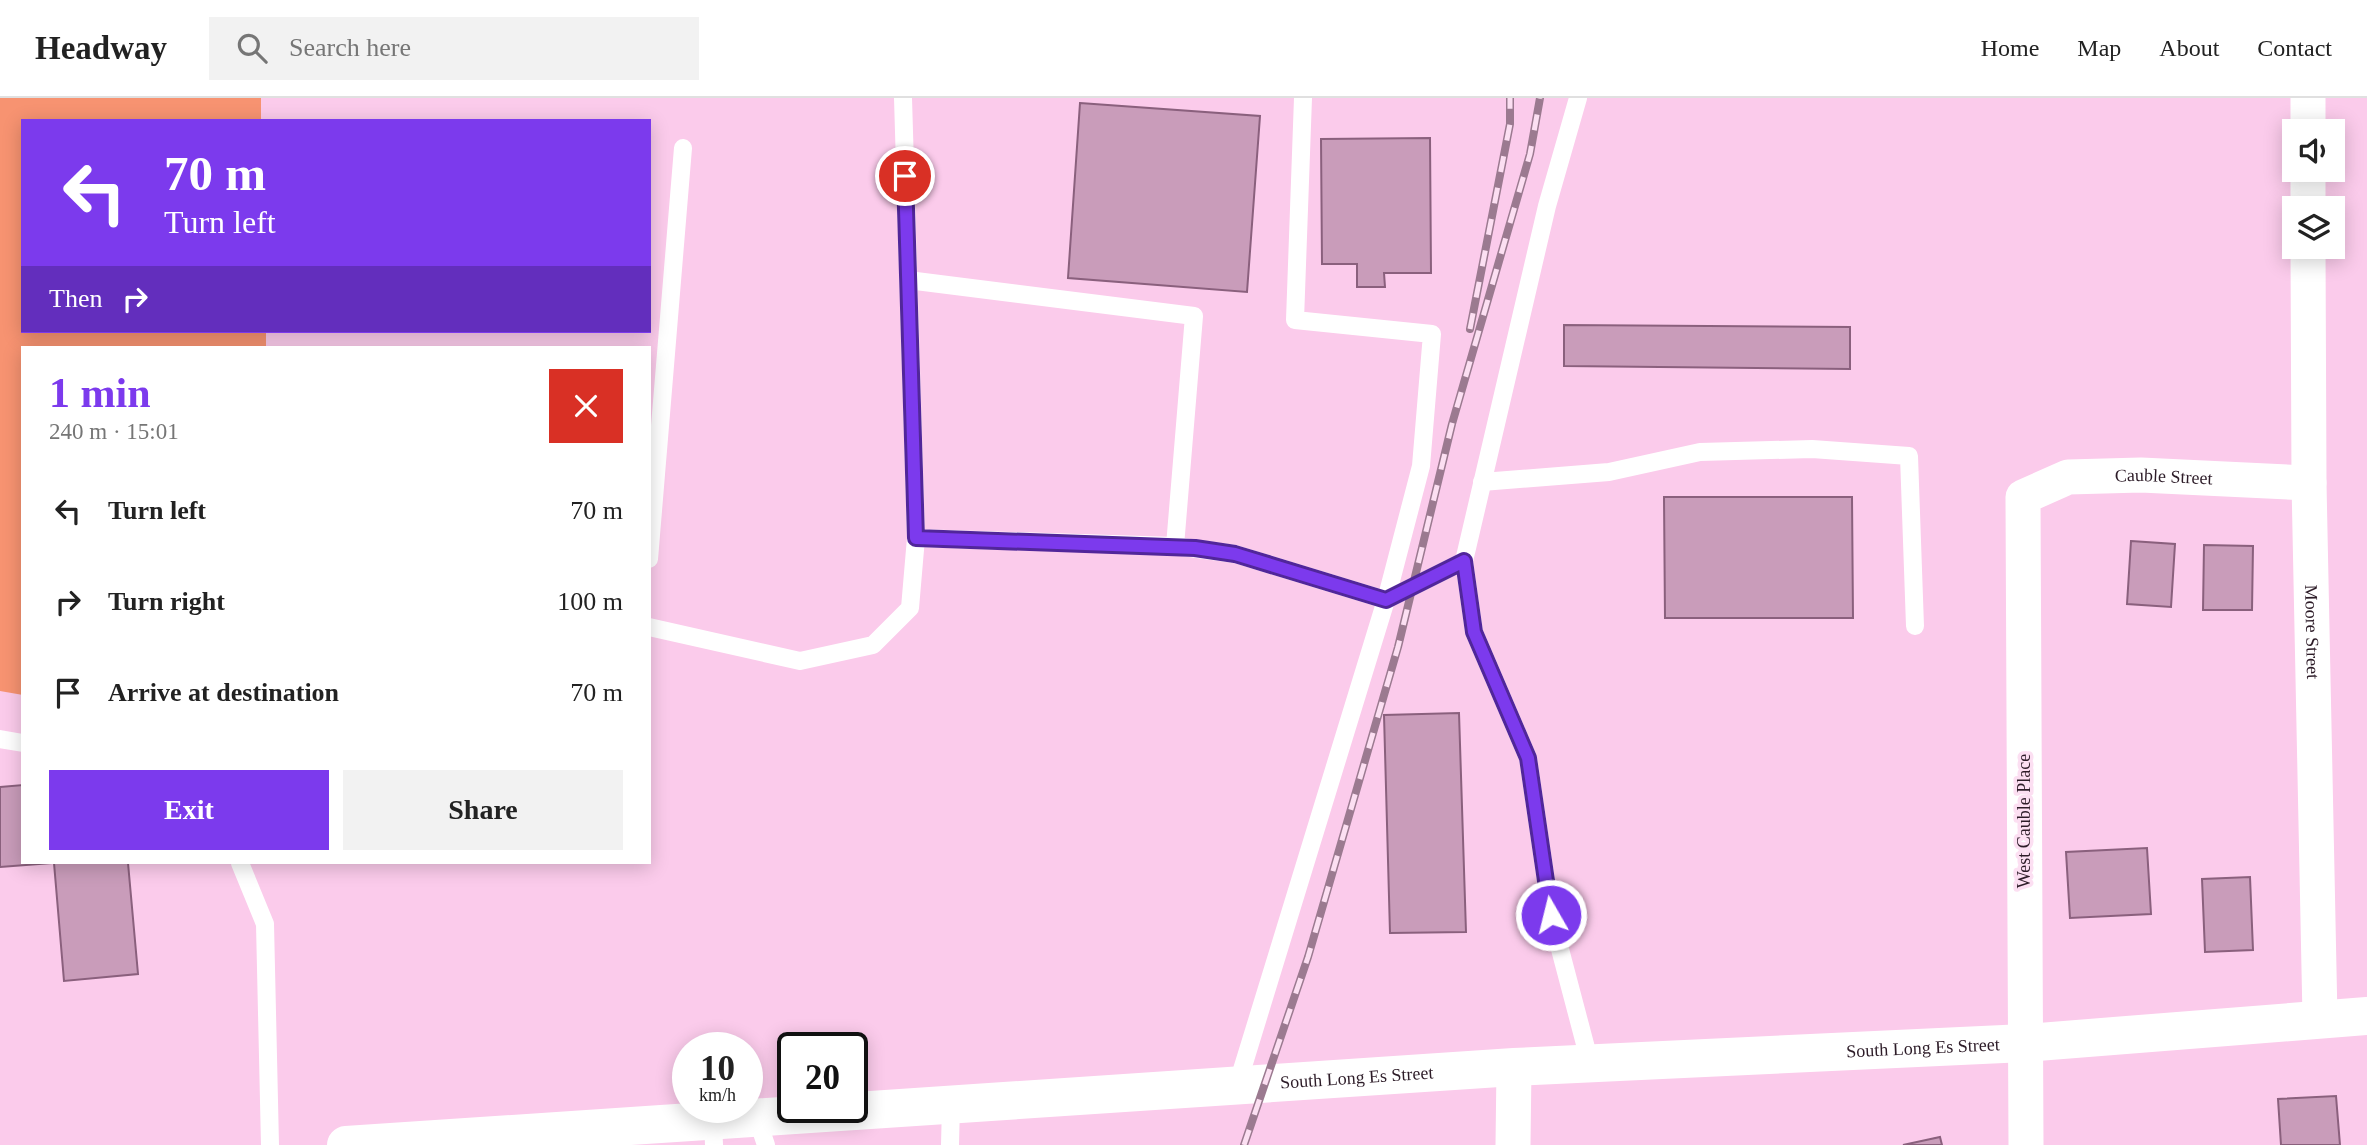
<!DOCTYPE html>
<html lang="en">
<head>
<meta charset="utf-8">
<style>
  body { margin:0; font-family:"Times New Roman",serif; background:#f2f2f2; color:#222; height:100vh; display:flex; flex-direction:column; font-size:26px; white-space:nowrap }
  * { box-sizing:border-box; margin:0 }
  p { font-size:23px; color:#767676 }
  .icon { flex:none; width:38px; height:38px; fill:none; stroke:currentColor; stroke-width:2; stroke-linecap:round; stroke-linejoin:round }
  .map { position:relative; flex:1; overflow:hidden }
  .panel { position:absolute; left:21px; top:248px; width:630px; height:518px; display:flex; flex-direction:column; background:#fff; border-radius:0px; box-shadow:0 4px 18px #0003 }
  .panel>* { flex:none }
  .banner { position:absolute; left:21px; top:21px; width:630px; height:214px; border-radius:0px; box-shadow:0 4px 18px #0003; background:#7c3aed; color:#fff; overflow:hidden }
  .buttons { position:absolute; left:2282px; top:21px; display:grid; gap:14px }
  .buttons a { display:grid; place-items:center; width:63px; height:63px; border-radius:0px; background:#fff; box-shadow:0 4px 18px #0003; font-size:35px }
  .speed { position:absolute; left:672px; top:934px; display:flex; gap:14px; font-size:35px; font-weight:700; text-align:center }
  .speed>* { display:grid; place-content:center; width:91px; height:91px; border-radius:50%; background:#fff; box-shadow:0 4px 18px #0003; line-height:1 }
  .speed small { font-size:18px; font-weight:400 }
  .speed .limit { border:4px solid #111; border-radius:10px; background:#fff; color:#111 }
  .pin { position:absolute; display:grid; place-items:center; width:60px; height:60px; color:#fff; margin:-30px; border:4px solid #fff; border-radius:50%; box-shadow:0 2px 7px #0007 }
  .me { position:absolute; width:77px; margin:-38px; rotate:352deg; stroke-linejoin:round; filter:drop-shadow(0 0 5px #0008) }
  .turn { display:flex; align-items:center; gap:24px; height:147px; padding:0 28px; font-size:32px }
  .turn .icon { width:91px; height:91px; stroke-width:2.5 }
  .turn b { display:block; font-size:49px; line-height:60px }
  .then { display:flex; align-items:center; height:66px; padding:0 28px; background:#0003; gap:14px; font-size:26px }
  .round { display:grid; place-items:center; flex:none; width:74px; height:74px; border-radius:0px; background:#f2f2f2 }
  .head { display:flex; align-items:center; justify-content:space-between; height:119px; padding:0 28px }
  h1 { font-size:42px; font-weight:800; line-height:52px; color:#7c3aed }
  .cta { display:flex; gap:14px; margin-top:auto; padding:14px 28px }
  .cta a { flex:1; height:80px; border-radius:0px; background:#7c3aed; color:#fff; font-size:28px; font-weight:800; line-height:80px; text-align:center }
  .cta a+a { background:#f2f2f2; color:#222 }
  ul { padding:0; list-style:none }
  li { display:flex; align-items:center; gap:21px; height:91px; padding:0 28px }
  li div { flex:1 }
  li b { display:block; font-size:26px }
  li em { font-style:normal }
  header { display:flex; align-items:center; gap:42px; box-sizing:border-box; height:98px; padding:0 35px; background:#fff; border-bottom:2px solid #e0e0e0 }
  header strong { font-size:33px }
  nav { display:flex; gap:38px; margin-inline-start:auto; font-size:24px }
  .search { width:490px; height:63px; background:#f2f2f2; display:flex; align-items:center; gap:18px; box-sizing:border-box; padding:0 24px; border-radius:0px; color:#767676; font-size:26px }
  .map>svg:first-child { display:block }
</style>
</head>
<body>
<header>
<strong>Headway</strong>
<div class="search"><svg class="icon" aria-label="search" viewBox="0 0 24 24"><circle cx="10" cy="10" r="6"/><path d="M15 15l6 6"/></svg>Search here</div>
<nav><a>Home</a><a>Map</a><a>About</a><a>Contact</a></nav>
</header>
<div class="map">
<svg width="2367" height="1047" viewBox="0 0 2367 1047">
  <rect width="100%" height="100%" fill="#fbcbeb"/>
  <polygon fill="#f79371" points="0,0 261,0 261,23 23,23 23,233 266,233 266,250 23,250 23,597 0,593"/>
  <g fill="#c99cba" stroke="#8a607d" stroke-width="2">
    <polygon points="1080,5 1260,18 1247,194 1068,180"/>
    <polygon points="1430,40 1431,175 1384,175 1385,189 1357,189 1357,166 1322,166 1321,41"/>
    <polygon points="1564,227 1850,229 1850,271 1564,268"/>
    <polygon points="1664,399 1852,399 1853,520 1665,520"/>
    <polygon points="2131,443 2175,446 2171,509 2127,506"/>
    <polygon points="2204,447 2253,448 2252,512 2203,512"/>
    <polygon points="1459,615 1466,834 1390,835 1384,617"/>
    <polygon points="23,687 23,765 52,765 0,769 0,689"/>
    <polygon points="2147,750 2151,816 2070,820 2066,754"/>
    <polygon points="54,765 128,765 138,876 64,883"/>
    <polygon points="2250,779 2253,852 2205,854 2202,781"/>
    <polygon points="2336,998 2340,1047 2281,1047 2278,1001"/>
    <polygon points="1940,1039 1942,1047 1903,1047"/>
  </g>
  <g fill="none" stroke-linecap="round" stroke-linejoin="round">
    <g stroke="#fff" stroke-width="18">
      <polyline points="903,0 916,440 1175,448 1235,456 1386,502 1421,368 1432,236 1295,222 1303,0"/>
      <polyline points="1578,0 1547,108 1464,463 1474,534 1528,660 1551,817 1590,965"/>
      <polyline points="908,182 1194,218 1175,448"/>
      <polyline points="1482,384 1609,374 1700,354 1812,351 1909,358 1915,528"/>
      <polyline points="649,461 683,50"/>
      <polyline points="649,529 800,563 873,547 910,510 916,440"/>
      <polyline points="0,641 23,645"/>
      <polyline points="240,765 265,826 270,1047"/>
      <polyline points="1237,988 1386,502 1464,463"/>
      <polyline points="757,1020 766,1047"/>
      <polyline points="713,1022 714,1047"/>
      <polyline points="950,1047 951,1007"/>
    </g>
    <g stroke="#fff" stroke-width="35">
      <polyline points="2308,0 2308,33"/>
      <polyline points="2308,72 2308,110"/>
      <path id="s1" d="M2308,149l1,236 11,535"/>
      <polyline points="1513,1047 1514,969"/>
      <path id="s2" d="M2026,1047l-3,-648 45,-20 73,-2 168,8"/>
    </g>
    <path stroke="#fff" stroke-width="38" id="s3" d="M346,1047l1168,-78 511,-24 342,-27"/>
    <defs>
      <g id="rail">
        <polyline points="1470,231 1510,26 1510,0"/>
        <polyline points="1244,1047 1308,859 1398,549 1452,326 1530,56 1540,0"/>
      </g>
    </defs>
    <use href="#rail" stroke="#9b7a90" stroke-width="8"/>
    <use href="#rail" stroke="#fcdff2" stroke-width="5" stroke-dasharray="16" stroke-linecap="butt"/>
  </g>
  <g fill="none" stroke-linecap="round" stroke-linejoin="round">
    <defs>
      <polyline id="route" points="905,78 916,440 1195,450 1235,456 1386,502 1464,463 1474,534 1528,660 1551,817"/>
    </defs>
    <use href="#route" stroke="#51269a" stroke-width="18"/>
    <use href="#route" stroke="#7c3aed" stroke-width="12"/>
  </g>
  <g text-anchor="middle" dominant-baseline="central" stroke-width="7" stroke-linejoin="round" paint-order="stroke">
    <g font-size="18" fill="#2d1c28" stroke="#fcdff2">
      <text stroke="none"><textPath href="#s2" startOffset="793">Cauble Street</textPath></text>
      <text stroke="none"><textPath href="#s1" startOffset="385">Moore Street</textPath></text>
      <text transform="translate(2024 723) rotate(-90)">West Cauble Place</text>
      <text stroke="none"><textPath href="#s3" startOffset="1580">South Long Es Street</textPath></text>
      <text stroke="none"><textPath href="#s3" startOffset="1013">South Long Es Street</textPath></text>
    </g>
  </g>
</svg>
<div class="buttons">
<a><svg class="icon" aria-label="sound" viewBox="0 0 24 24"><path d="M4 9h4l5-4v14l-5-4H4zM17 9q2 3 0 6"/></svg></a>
<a><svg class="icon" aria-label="layers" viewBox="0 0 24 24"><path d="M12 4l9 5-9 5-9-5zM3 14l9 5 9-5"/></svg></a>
</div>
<div class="speed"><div>10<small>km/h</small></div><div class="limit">20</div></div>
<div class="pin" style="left:905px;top:78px;background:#d93025"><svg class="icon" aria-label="arrive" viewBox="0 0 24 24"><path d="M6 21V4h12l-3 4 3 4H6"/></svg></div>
<svg class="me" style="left:1551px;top:817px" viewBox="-20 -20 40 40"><circle r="17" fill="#7c3aed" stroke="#fff" stroke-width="3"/><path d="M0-11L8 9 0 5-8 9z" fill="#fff"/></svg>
<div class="banner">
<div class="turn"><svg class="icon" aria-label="left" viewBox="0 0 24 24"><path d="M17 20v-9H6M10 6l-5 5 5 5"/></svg><div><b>70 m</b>Turn left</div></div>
<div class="then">Then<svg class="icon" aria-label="right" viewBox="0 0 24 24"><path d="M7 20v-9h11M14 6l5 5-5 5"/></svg></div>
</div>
<section class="panel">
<div class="head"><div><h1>1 min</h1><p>240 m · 15:01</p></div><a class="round" style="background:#d93025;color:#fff"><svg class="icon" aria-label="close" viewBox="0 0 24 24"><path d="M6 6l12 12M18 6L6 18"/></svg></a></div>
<ul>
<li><svg class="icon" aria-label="left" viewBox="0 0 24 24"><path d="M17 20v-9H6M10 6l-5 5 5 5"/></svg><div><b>Turn left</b></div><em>70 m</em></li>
<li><svg class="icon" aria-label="right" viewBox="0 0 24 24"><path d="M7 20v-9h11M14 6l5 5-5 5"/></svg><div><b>Turn right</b></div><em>100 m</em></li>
<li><svg class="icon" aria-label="arrive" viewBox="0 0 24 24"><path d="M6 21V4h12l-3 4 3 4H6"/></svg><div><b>Arrive at destination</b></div><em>70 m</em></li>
</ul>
<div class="cta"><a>Exit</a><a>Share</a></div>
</section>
</div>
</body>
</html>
